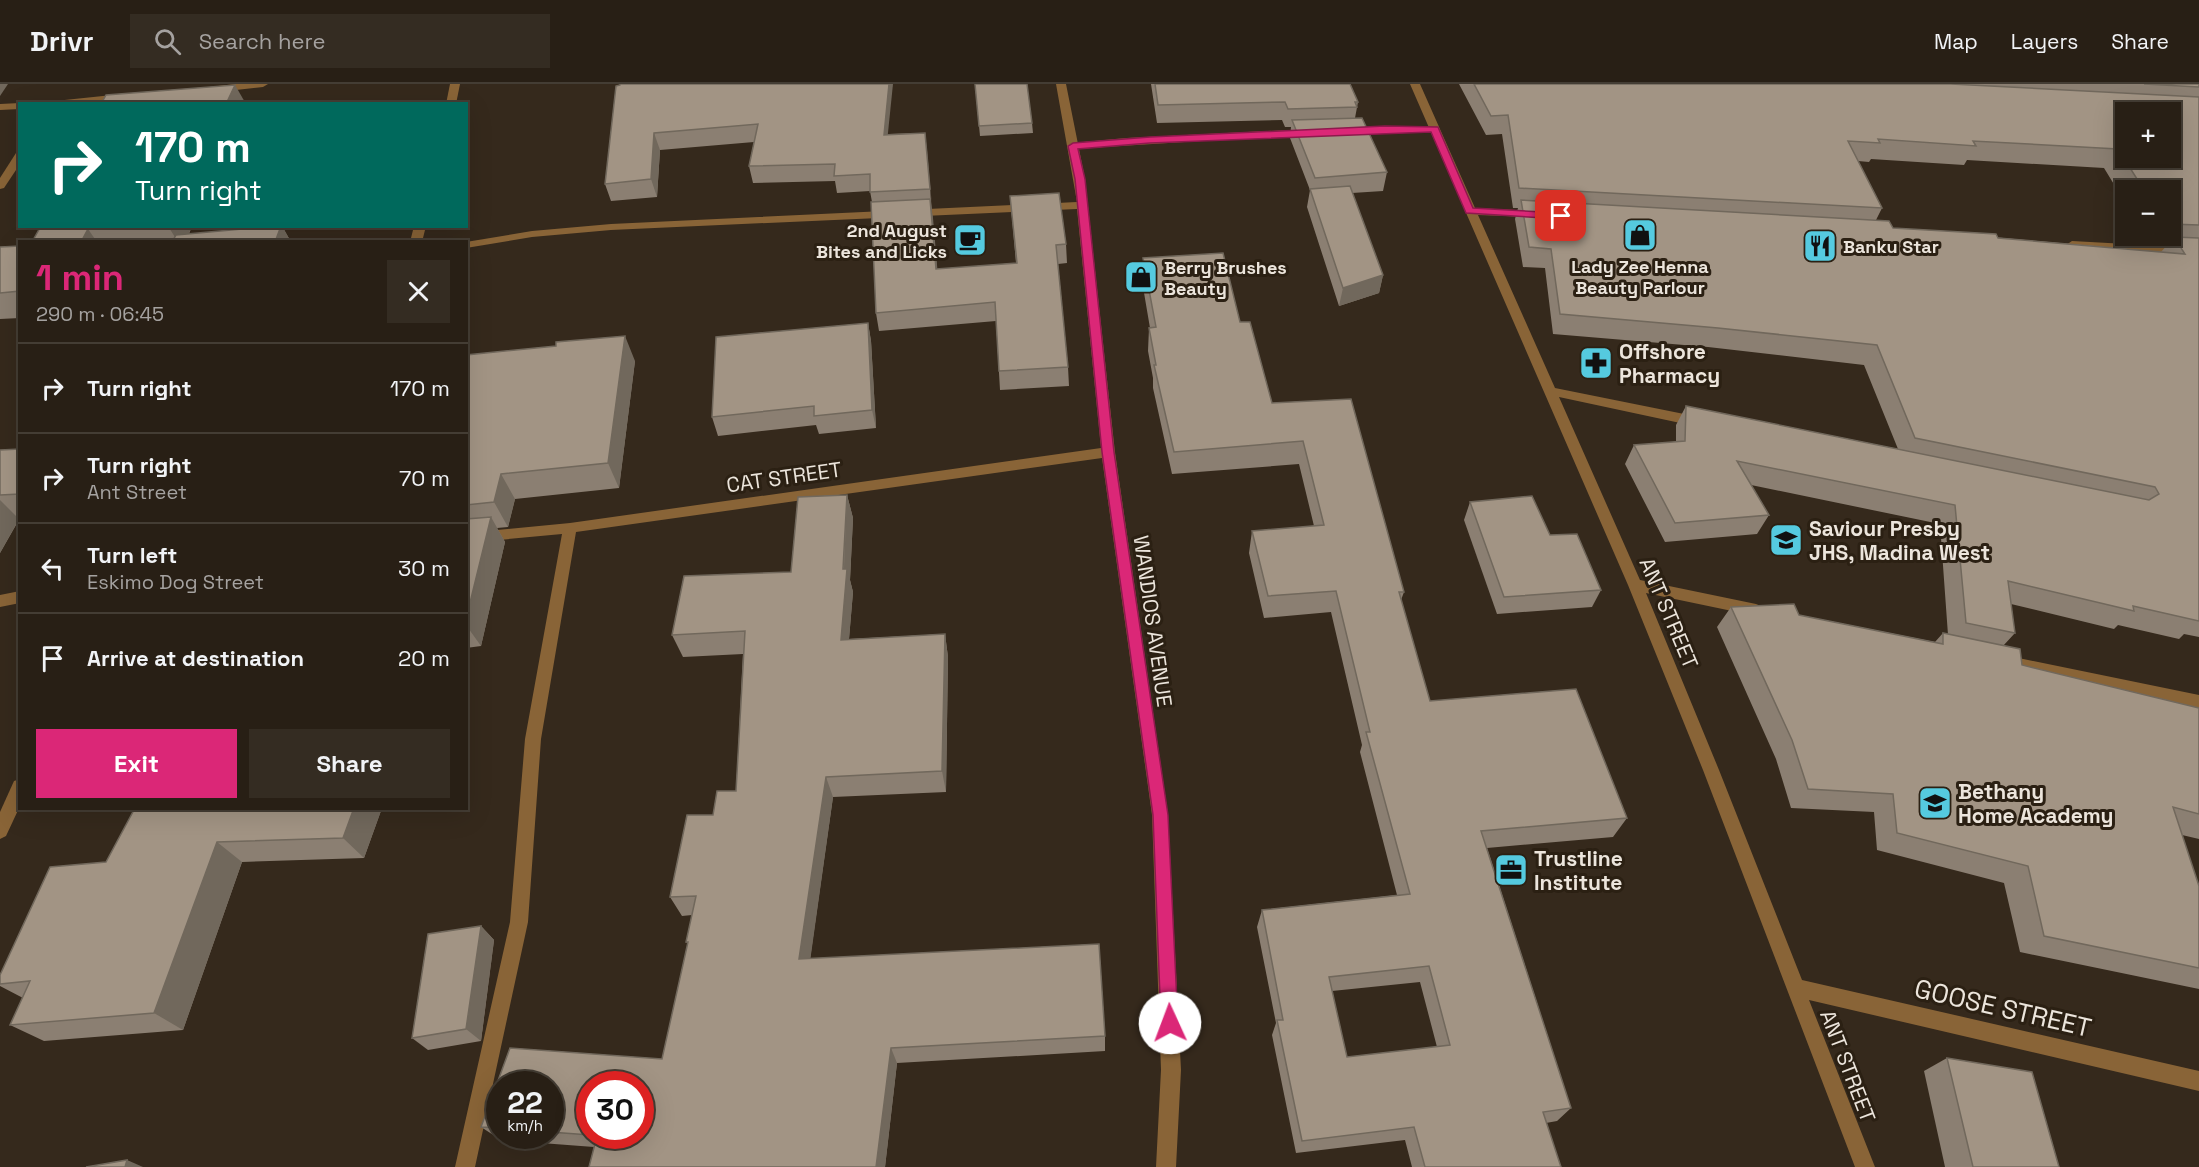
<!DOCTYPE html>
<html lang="en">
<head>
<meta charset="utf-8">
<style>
  body { margin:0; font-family:"Space Grotesk",sans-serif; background:#342c22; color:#f1f3f6; height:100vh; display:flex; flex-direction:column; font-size:22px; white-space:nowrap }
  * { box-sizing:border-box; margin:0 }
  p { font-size:20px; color:#a5a2a0 }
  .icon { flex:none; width:33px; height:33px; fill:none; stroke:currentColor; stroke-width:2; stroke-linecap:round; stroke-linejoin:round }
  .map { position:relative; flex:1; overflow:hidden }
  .details { position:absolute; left:18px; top:156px; width:450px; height:570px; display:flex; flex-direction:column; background:#281f15; border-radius:0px; box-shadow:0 6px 24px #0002,0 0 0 2px #443d34 }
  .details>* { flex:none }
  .banner { position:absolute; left:18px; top:18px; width:450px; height:126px; border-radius:0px; box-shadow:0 6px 24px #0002,0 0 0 2px #443d34; background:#00695c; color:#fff; overflow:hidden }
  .buttons { position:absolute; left:2115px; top:18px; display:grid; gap:12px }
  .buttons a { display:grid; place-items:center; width:66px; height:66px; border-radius:0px; background:#281f15; box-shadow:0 6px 24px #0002,0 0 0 2px #443d34; font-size:30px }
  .speed { position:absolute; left:486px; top:987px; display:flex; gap:12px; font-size:30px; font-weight:700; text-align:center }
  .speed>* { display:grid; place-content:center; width:78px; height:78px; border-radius:50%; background:#281f15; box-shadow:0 6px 24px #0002,0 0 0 2px #443d34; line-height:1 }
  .speed small { font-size:15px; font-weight:400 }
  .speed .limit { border:9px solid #d22; background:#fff; color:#111 }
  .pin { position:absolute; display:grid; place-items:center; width:51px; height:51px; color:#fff; margin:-26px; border-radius:12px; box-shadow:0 3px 9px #0006 }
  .me { position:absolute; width:66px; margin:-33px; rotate:358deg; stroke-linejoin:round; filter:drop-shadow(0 0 4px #0008) }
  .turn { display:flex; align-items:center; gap:21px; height:126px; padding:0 18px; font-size:27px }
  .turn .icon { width:78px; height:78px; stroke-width:2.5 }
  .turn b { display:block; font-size:42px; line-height:51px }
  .round { display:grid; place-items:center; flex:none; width:63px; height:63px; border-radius:0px; background:#342c22 }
  .head { display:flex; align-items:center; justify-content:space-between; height:102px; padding:0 18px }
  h1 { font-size:36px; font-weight:700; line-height:45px; color:#db2777 }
  .primary-button { display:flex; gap:12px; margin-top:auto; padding:12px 18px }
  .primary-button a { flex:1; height:69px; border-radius:0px; background:#db2777; color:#fff; font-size:24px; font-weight:700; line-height:69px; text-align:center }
  .primary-button a+a { background:#342c22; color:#f1f3f6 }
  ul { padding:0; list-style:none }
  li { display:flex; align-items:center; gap:18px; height:90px; padding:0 18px; border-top:2px solid #443d34 }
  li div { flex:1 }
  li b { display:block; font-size:22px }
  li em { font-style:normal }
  header { display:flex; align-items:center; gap:36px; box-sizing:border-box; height:84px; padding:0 30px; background:#281f15; border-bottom:2px solid #443d34 }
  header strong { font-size:28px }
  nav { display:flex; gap:33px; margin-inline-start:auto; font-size:21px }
  .search { width:420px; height:54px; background:#342c22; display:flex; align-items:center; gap:15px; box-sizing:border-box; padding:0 21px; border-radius:0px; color:#a5a2a0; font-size:22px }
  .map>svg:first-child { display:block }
</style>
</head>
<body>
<header>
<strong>Drivr</strong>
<div class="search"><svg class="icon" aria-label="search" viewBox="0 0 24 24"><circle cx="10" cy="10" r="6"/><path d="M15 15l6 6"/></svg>Search here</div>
<nav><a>Map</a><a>Layers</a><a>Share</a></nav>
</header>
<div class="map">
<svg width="2199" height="1083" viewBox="0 0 2199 1083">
  <rect width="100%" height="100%" fill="#35291c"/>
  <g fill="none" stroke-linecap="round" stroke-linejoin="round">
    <g fill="#896437" fill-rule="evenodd">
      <polygon points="1435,42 1440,45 1439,47 1348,50 1343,47 1348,44"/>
      <polygon points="1309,45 1313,46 1313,50 1073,65 1068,62 1073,59 1126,54"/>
    </g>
    <g fill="#896437" fill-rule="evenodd">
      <polygon points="236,0 268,0 263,3 218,8 213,5 218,2"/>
      <polygon points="450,0 460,0 456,20 446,20"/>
      <polygon points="1056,0 1066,0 1085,95 1115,368 1168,731 1181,986 1176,1083 1156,1083 1161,986 1152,731 1102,374 576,448 541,655 528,838 475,1083 455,1083 510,838 525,655 562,450 466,459 466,449 570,439 1101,364 1077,125 611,146 532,153 466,164 466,158 532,147 611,140 1077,118"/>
      <polygon points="1410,0 1420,0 1475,124 1535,127 1541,130 1535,133 1478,131 1555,304 1699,333 1706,338 1699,343 1559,313 1640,496 1756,520 1761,522 1763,526 1761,530 1756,532 1646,509 1719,686 1802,896 2199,987 2199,1007 1809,916 1875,1083 1855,1083 1703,686 1628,501"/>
      <polygon points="122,10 127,13 126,15 89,20 50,20 55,17"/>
      <polygon points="20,19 22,20 20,20 20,25 0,26 0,20"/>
      <polygon points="20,68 20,80 4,104 0,105 0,94 16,69"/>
      <polygon points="414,142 426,142 422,158 410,158"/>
      <polygon points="2072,157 2199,164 2199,172 2068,163 2066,161"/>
      <polygon points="20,507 20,519 0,523 0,511"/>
      <polygon points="2009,572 2199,611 2199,625 2009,584 2004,582 2001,578 2004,574"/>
      <polygon points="20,695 20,722 6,752 0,755 0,728 14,697"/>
    </g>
  </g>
  <g fill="#8b7f72" fill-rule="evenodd">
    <polygon points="975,0 1032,39 1033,49 980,52"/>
    <polygon points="1151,0 1350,0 1358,18 1355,34 1387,88 1383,107 1352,109 1383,191 1379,209 1339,222 1307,123 1310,106 1290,54 1291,43 1285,43 1282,36 1157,39"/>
    <path d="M1459,0h740v553l-15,-3 -5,5 -61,-14 -4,4 -103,-25 4,29 -12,13 19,19 177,43v131l-17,-4 17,51v103l-179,-37 -16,-69 -127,-33 -3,-38 -83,-4 -15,-49 -59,-132 14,-20 68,8 136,27 8,-9 5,2 -8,-111 -189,-39 18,30 -12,19 -92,8 -40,-78 9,-19 42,-3v-17l10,-19 212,43 -34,-84 -156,-18 -155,-13 -8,-66 -22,-1 -8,-48 3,-11h-5l-11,-74 -16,1zM1871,75l93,6 3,-5 137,8 22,36v-14h44v46h-25l5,7 18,1 -7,8 -268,-24 -17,-8 6,-12 -24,-47 11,1z"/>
    <polygon points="616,2 888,50 925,49 937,185 1016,179 1010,112 1066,160 1067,179 1058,180 1068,283 1069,302 1000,306 996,237 879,247 876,229 872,118 870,107 837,109 835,97 753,99 749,82 754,58 660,66 657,113 611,117 605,100"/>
    <polygon points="41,142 192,142 189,150 282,142 291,158 32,158"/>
    <polygon points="20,162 20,234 0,235 0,163"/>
    <path d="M1143,174l97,64 32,81 79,-4 53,193 -3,8 29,101 197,117 -14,19 -126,11 84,260 -14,13 -11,2 15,44h-149l-7,-27 -109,13 -24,-118 4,-12 -19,-96 5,-17 135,-15 -37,-143 2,-7 -31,-133 -67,6 -15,-65 3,-22 62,-5 -15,-62 -127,10 -19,-86v-10l-5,-27 1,-23h1l-8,-47zM1420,898l17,65 -90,10 -15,-66z"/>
    <polygon points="868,239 871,257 876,344 819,350 816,341 718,352 712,333"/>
    <polygon points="466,271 635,277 619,404 515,415 508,443 497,444 505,458 481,562 466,564"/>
    <polygon points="20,365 20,434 0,469 0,366"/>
    <path d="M847,411l6,23 -3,62 3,12 -4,47 96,-5 3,23 -2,135 -113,5 -23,162 289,-15 6,92v15l-208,12 -12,104h-296l5,-20 -93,-7 -20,-13 29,-79 152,11 26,-115 -2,-2 6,-27 -10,1 -12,-19 17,-82h26l4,-24h19l7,-137 -60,3 -11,-22 12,-59 107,-4 7,-75zM500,1000h50v52h-50zM590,1000h50v52h-50z"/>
    <polygon points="1470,418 1550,451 1601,506 1592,523 1497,530 1464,436"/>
    <polygon points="382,724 364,774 242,778 183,946 44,957 10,941 23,914 0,902 0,891 106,778"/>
    <polygon points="481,842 494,856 481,957 428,966 412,954"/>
    <polygon points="1947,974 2059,1083 1945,1083 1924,987"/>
  </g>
  <g fill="#71685c">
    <polygon points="0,0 8,0 0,12"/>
    <polygon points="889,0 893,0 886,68 884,51"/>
    <polygon points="235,1 246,20 226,20"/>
    <polygon points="654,49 660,66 657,113 651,95"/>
    <polygon points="925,49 927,66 932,123 930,105"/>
    <polygon points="930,115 933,134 939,204 936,185"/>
    <polygon points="168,142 192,142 185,158 178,158"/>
    <polygon points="281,142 282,142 291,158 275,158"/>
    <polygon points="88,145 97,158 81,158"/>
    <polygon points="1383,191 1379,209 1339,222 1343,204"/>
    <polygon points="868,239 871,257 876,344 872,326"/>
    <polygon points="625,252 635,277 619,404 608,379"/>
    <polygon points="501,390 515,415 508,443 494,418"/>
    <polygon points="847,411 853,434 850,496 853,508 847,578 841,556"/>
    <polygon points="0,416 19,435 0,469"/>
    <polygon points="491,433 505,458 481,562 466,541 466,535"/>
    <polygon points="945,550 948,573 946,708 942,687"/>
    <polygon points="826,693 833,713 808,892 799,875"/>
    <polygon points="354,724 382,724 364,774 343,754"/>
    <polygon points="217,758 242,778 183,946 154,929"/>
    <polygon points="481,842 494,856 481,957 466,945"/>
    <polygon points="891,964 897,979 885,1083 876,1083"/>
    <polygon points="127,1076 143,1083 125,1083"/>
  </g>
  <g fill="#a29484" stroke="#71685c" stroke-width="1.5" fill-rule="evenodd">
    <polygon points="620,0 889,0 884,51 925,49 930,105 870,108 870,90 834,92 835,80 749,82 758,40 654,49 651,95 605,100 616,2 620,1"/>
    <polygon points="975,0 1027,0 1032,39 979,42"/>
    <polygon points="1155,0 1350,0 1358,18 1355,18 1357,23 1288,25 1285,18 1158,21"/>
    <path d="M1474,0h477l248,13v128l-29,-1v-34h-26l-26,-41 -145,-8 3,5 -98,-7 2,4 -32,-2 34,67 -363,-20 -11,-73 -17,1zM2126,28h44v46h-44z"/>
    <polygon points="2144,0 2199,0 2199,3"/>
    <polygon points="235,1 226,20 101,20 106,11"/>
    <polygon points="1362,34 1387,88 1315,94 1292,36"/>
    <polygon points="1350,102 1383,191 1343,204 1310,105"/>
    <polygon points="1059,109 1066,160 1056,161 1068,283 999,287 995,218 876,229 871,118 930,115 936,185 1017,179 1010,112"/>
    <polygon points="1521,116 1889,137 1893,144 1996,150 1998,154 2185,170 2174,153 2199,154 2199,537 2133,522 2134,527 2008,497 2015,549 1966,539 1955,421 1737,377 1769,431 1675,439 1634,361 1685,357 1686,322 2149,416 2159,410 2155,403 1915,354 1877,261 1718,244 1560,230 1551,165 1529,163"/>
    <polygon points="41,142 122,142 88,145 81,158 32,158"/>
    <polygon points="274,142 281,142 275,158 172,158 176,151"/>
    <polygon points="20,162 20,207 0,209 0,163"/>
    <path d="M1223,169l17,69h10l22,81 79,-4 53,193h-5l31,109 146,-12 51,129 -146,13 90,277 -28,4 18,55h-136l-11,-40 -112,14 -25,-121h6l-21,-110 148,-16 -44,-162h4l-34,-141 -68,5 -16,-65 72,-6 -21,-84 -129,11 -20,-87h2l-7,-37 7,-1 -13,-69zM1429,882l21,79 -103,12 -18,-80z"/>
    <polygon points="868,239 872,326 814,332 814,322 712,333 716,253"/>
    <polygon points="625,252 608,379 501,390 494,418 466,421 466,271 556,262 556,258"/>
    <polygon points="20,365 20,410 0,411 0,366"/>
    <polygon points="847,411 843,485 847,485 841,556 945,550 942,687 826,693 799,875 1099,860 1105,952 891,964 876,1083 589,1083 597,1052 640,1052 640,1000 590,1000 590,1051 550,1048 550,1000 500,1000 500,1044 481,1043 510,964 662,975 688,858 686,858 696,812 670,813 687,731 713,731 717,707 736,707 745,547 672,551 684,492 791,488 798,413"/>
    <polygon points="1532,412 1550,451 1577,450 1601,506 1504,513 1470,418"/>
    <polygon points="491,433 466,535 466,435"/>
    <polygon points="1794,520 1799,531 1943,560 1943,549 2020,565 2022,581 2199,624 2199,730 2173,723 2199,802 2199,884 2044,852 2028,782 1897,749 1893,710 1808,705 1792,656 1731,523"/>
    <polygon points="135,724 354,724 343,754 217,758 154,929 10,941 30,897 0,900 0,891 50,783 106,778"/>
    <polygon points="481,842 466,945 412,954 428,850"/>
    <polygon points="1947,974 2032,988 2059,1083 1973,1083"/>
    <polygon points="127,1076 125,1083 86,1083"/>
  </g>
  <polygon fill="#db2777" stroke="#8e194d" stroke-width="1.5" points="1385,42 1438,43 1473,124 1561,129 1566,132 1561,135 1466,129 1431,48 1150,59 1078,65 1085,95 1114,368 1168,731 1178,939 1176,945 1170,947 1164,945 1161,939 1153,731 1102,368 1075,95 1068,62 1073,59 1150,53"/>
  <defs>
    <symbol id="shop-square" viewBox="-11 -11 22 22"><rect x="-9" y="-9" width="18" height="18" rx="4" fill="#55cadf" stroke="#2b2013"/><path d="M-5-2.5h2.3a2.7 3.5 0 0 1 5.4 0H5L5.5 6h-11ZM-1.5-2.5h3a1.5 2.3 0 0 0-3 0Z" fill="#111"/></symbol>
    <symbol id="cafe-square" viewBox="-11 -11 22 22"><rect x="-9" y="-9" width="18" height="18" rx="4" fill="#55cadf" stroke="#2b2013"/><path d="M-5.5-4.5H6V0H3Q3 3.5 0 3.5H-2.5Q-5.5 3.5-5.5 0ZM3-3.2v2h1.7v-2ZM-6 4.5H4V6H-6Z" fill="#111"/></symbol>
    <symbol id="restaurant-square" viewBox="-11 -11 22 22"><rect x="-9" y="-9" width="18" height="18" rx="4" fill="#55cadf" stroke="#2b2013"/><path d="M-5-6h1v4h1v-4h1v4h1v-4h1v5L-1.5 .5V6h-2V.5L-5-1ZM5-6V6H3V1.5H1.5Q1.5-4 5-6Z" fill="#111"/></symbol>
    <symbol id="pharmacy-square" viewBox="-11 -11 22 22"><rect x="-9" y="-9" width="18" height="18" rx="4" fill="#55cadf" stroke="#2b2013"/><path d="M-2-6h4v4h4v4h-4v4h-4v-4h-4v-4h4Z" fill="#111"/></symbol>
    <symbol id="school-square" viewBox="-11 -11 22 22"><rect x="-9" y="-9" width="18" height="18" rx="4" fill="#55cadf" stroke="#2b2013"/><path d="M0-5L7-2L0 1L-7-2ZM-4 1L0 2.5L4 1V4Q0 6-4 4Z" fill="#111"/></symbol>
    <symbol id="office-square" viewBox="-11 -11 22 22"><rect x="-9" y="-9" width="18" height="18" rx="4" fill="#55cadf" stroke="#2b2013"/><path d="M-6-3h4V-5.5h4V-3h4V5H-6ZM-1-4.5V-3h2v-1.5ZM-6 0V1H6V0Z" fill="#111"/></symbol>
  </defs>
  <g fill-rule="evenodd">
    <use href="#shop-square" x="1621" y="132" width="38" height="38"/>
    <use href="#cafe-square" x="951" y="137" width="38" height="38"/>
    <use href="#restaurant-square" x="1801" y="143" width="38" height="38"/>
    <use href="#shop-square" x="1122" y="174" width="38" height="38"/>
    <use href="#pharmacy-square" x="1577" y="260" width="38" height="38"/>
    <use href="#school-square" x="1767" y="437" width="38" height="38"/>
    <use href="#school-square" x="1916" y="700" width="38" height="38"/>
    <use href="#office-square" x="1492" y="767" width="38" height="38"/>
  </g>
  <g text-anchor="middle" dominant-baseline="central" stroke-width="6" stroke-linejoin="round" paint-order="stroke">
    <g font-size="18" font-weight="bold" fill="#ece5dc" stroke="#2b2013" text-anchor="start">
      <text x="947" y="146" text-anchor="end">2nd August<tspan x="947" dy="21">Bites and Licks</tspan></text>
      <text x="1843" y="162">Banku Star</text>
      <text x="1640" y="182" text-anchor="middle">Lady Zee Henna<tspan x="1640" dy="21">Beauty Parlour</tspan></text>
      <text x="1164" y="183">Berry Brushes<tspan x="1164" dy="21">Beauty</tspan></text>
    </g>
    <g font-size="21" font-weight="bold" fill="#ece5dc" stroke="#2b2013" text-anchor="start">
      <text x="1619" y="267">Offshore<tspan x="1619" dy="24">Pharmacy</tspan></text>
      <text x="1809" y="444">Saviour Presby<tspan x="1809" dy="24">JHS, Madina West</tspan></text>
      <text x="1958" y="707">Bethany<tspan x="1958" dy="24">Home Academy</tspan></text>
      <text x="1534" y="774">Trustline<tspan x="1534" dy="24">Institute</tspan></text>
    </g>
    <g font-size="21" fill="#ece5dc" stroke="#2b2013">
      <text transform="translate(784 393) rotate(-8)">CAT STREET</text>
      <text transform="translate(1669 529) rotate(67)">ANT STREET</text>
      <text transform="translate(1153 537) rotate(82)">WANDIOS AVENUE</text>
      <text transform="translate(1848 982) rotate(69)">ANT STREET</text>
    </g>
    <g font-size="26" fill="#ece5dc" stroke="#2b2013">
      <text transform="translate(2003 924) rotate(13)">GOOSE STREET</text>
    </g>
  </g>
</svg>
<div class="buttons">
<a>+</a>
<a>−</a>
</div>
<div class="speed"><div>22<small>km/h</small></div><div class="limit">30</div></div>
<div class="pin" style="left:1561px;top:132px;background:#d93025"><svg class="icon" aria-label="arrive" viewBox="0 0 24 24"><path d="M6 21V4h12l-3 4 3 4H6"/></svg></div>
<svg class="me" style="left:1170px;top:939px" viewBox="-20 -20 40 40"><circle r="19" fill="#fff"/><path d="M0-13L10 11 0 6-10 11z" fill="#db2777"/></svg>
<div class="banner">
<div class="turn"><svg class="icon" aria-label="right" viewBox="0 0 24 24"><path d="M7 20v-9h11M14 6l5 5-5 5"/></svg><div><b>170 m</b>Turn right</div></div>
</div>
<section class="details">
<div class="head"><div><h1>1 min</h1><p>290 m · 06:45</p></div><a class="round"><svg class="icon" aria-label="close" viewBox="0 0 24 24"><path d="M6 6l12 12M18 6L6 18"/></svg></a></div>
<ul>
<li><svg class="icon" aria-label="right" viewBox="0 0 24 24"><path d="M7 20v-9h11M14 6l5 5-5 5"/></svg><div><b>Turn right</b></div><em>170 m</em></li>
<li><svg class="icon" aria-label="right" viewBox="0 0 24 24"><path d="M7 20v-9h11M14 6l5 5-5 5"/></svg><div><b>Turn right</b><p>Ant Street</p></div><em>70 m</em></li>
<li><svg class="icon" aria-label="left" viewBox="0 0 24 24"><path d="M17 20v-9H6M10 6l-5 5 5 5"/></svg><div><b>Turn left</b><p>Eskimo Dog Street</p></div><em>30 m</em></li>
<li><svg class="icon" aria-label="arrive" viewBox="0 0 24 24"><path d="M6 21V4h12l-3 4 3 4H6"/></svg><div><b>Arrive at destination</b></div><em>20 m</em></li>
</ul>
<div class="primary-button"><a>Exit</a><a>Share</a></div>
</section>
</div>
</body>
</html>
